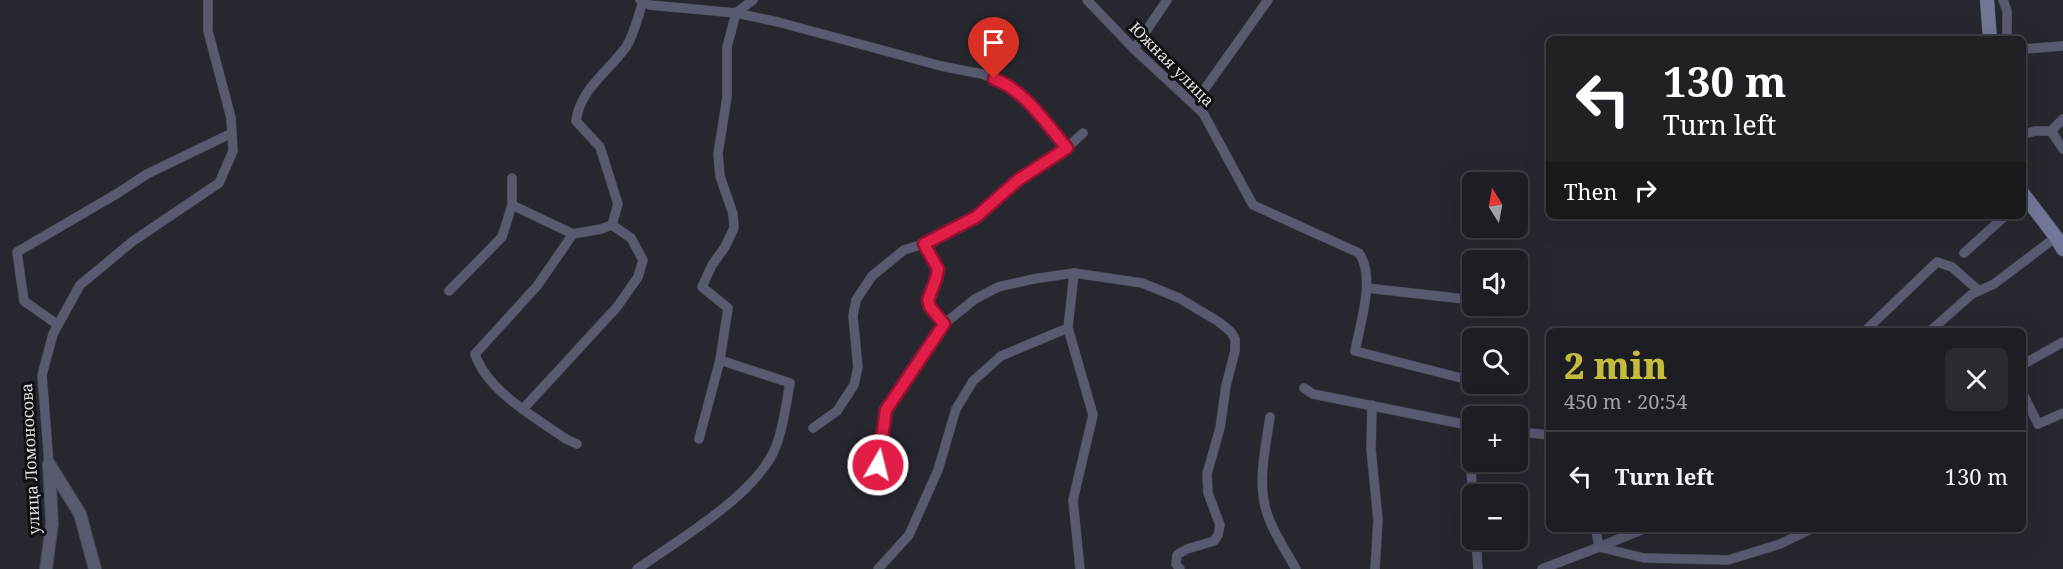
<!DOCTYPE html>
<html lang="en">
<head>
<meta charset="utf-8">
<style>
  body { margin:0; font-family:"Noto Serif",serif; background:#2a2b30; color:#f1f3f6; height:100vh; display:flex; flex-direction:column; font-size:22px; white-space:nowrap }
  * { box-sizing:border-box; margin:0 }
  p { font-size:20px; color:#a0a2a6 }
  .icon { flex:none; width:33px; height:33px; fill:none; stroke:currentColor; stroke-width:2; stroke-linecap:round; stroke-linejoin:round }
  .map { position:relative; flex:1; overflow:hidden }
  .panel { position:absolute; left:1546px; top:328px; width:480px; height:204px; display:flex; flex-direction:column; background:#1d1e23; border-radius:9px; box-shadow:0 6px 24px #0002,0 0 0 2px #3b3c41 }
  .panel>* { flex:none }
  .top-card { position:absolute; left:1546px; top:36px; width:480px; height:183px; border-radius:9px; box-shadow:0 6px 24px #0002,0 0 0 2px #3b3c41; background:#202124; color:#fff; overflow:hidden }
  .needle { width:39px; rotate:349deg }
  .tools { position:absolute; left:1462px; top:172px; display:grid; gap:12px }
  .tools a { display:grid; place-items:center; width:66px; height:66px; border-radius:9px; background:#1d1e23; box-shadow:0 6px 24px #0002,0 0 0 2px #3b3c41; font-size:30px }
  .pin { position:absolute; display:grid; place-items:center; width:51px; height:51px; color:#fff; margin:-62px -26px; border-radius:50% 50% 50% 0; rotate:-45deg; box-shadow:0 0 6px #0007 }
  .pin .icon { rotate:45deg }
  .me { position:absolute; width:66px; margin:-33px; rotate:8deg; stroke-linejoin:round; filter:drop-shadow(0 0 4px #0008) }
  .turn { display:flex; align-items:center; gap:21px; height:126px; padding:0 18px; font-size:27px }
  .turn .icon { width:78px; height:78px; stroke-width:2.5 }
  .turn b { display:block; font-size:42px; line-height:51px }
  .then { display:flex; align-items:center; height:57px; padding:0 18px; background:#0003; gap:12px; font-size:22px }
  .round { display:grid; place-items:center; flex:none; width:63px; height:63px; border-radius:9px; background:#2a2b30 }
  .headline { display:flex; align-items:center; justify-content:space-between; height:102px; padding:0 18px }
  h1 { font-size:36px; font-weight:800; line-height:45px; color:#c5bc3d }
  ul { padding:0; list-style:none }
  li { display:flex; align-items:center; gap:18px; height:90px; padding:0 18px; border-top:2px solid #3b3c41 }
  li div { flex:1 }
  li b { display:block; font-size:22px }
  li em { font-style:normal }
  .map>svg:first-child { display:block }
</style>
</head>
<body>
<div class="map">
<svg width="2063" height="569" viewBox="0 0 2063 569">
  <rect width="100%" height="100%" fill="#27282f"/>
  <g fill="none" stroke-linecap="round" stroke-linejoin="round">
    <defs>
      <g id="minor">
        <polyline points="640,0 650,5 736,13 778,22 941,66 982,74 1007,83 1023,97 1067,148"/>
        <path d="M1087,0l47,49 69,64 50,92 106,48c17,24 1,71 -4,98l118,30"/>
        <polyline points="2003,0 2007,11 2007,39"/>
        <polyline points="736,13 753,0"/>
        <polyline points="1134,49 1167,0"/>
        <polyline points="2024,49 2063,46"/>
        <polyline points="1194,104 1268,0"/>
        <polyline points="2051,131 2063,119"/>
        <polyline points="2024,134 2035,131 2051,131 2063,149"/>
        <polyline points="512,205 573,234 601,229 612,225"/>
        <path d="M612,225l6,-21 -18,-57 -24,-26c4,-32 32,-49 50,-74 8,-12 12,-31 17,-45"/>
        <path d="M573,234l-36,52 -62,68c12,37 61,64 91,85l11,5"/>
        <polyline points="924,244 938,269 936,279 928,300 930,307 944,324"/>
        <polyline points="1964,253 2005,216"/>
        <polyline points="1367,288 1473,300"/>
        <polyline points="449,291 502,237 512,205 512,178"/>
        <polyline points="58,325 24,301 17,252 118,193 147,174 232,133"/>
        <polyline points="1068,328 1093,415 1073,500 1080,569"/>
        <polyline points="1864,332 1937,262 1952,267 1978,290"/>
        <polyline points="1929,332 1972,294 1994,284 2056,237"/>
        <polyline points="2024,364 2063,342"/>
        <polyline points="1486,384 1497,387"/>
        <polyline points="1304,388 1313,394 1473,426"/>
        <polyline points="2024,396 2038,424 2063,413"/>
        <polyline points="1372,405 1371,449 1378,520 1375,569"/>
        <polyline points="523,409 617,307 638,277 643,260 631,238 612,225"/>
        <path d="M1270,417c-4,28 -12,61 -5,89 5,22 20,43 31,63"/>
        <polyline points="1468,425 1473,500"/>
        <polyline points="813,428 837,411 854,385 858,367 853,316 856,300 872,276 904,250 924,244 977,217 1018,180 1067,148 1083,133"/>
        <polyline points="1518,432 1550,435"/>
        <polyline points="699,439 720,360 728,308 702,287 712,265 725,247 734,228 733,214 720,176 718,154 727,97 727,47 736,13"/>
        <polyline points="49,464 42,375 53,334 80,285 133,241 219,183 233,151 231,118 208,31 208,0"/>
        <polyline points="875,483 886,410 944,324 975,299 998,287 1033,279 1074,273 1142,283 1179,298 1219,322 1231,332 1235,339 1235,351 1226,386 1220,428 1207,474 1208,493 1220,525 1218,535 1214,541 1187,549 1177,555 1176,564 1180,569"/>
        <polyline points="1596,530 1599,547 1641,530"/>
        <polyline points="1476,540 1478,569"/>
        <path d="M637,569c40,-28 122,-76 139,-123 8,-20 10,-43 14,-63l-70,-23"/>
        <polyline points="878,569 909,535 938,470 956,409 973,381 1001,356 1068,328 1074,273"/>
        <polyline points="1542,569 1599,547 1644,558 1728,560 1780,544 1809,530"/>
      </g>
      <g id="tertiary">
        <polyline points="49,464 80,514 95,569"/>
        <polyline points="46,569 52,524 49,465"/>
      </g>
      <g id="secondary">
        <polyline points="1987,0 1990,39"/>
        <polyline points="2024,195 2056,237 2063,249"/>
      </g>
    </defs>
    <use href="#minor" stroke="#44454c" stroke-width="10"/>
    <use href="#tertiary" stroke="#44454c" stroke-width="14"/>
    <use href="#secondary" stroke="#44454c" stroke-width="15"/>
    <use href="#minor" stroke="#585a70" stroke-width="9"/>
    <use href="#tertiary" stroke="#585a70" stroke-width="12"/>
    <use href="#secondary" stroke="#727698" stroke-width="14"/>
  </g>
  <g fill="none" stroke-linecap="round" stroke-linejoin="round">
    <defs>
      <path id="route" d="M878,465l8,-55 58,-86 -14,-17 -2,-7 8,-21 2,-10 -14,-25 52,-27 42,-37 49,-32c-21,-24 -42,-58 -73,-69"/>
    </defs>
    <use href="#route" stroke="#92132f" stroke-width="15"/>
    <use href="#route" stroke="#e11d48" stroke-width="10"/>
  </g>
  <g text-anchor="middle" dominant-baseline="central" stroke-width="6" stroke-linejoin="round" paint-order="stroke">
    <g font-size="16" fill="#dedee3" stroke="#111114">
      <text transform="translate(1172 64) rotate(45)">Южная улица</text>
      <text transform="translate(30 459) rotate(-93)">улица Ломоносова</text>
    </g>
  </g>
</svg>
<div class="tools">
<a><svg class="needle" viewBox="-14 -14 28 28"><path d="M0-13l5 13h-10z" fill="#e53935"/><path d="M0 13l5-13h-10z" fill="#a0a2a6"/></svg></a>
<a><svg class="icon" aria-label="sound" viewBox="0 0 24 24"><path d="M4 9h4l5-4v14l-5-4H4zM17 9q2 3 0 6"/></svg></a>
<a><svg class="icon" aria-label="search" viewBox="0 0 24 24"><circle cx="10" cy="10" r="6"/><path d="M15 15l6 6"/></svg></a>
<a>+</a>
<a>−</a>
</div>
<div class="pin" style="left:994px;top:79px;background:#d93025"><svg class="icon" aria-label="arrive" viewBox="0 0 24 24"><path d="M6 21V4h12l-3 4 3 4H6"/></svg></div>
<svg class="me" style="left:878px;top:465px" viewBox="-20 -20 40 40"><circle r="17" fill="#e11d48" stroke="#fff" stroke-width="3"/><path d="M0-11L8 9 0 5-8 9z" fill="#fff"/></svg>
<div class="top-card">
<div class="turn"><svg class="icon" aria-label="left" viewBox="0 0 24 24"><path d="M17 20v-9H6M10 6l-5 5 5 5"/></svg><div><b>130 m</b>Turn left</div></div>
<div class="then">Then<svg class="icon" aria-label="right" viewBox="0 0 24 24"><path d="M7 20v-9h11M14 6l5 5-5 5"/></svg></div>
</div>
<section class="panel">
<div class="headline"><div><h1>2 min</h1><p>450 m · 20:54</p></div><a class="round"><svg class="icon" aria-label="close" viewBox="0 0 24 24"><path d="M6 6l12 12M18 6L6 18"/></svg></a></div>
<ul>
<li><svg class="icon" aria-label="left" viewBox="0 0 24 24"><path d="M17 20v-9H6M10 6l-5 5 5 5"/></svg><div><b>Turn left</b></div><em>130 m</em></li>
</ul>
</section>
</div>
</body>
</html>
